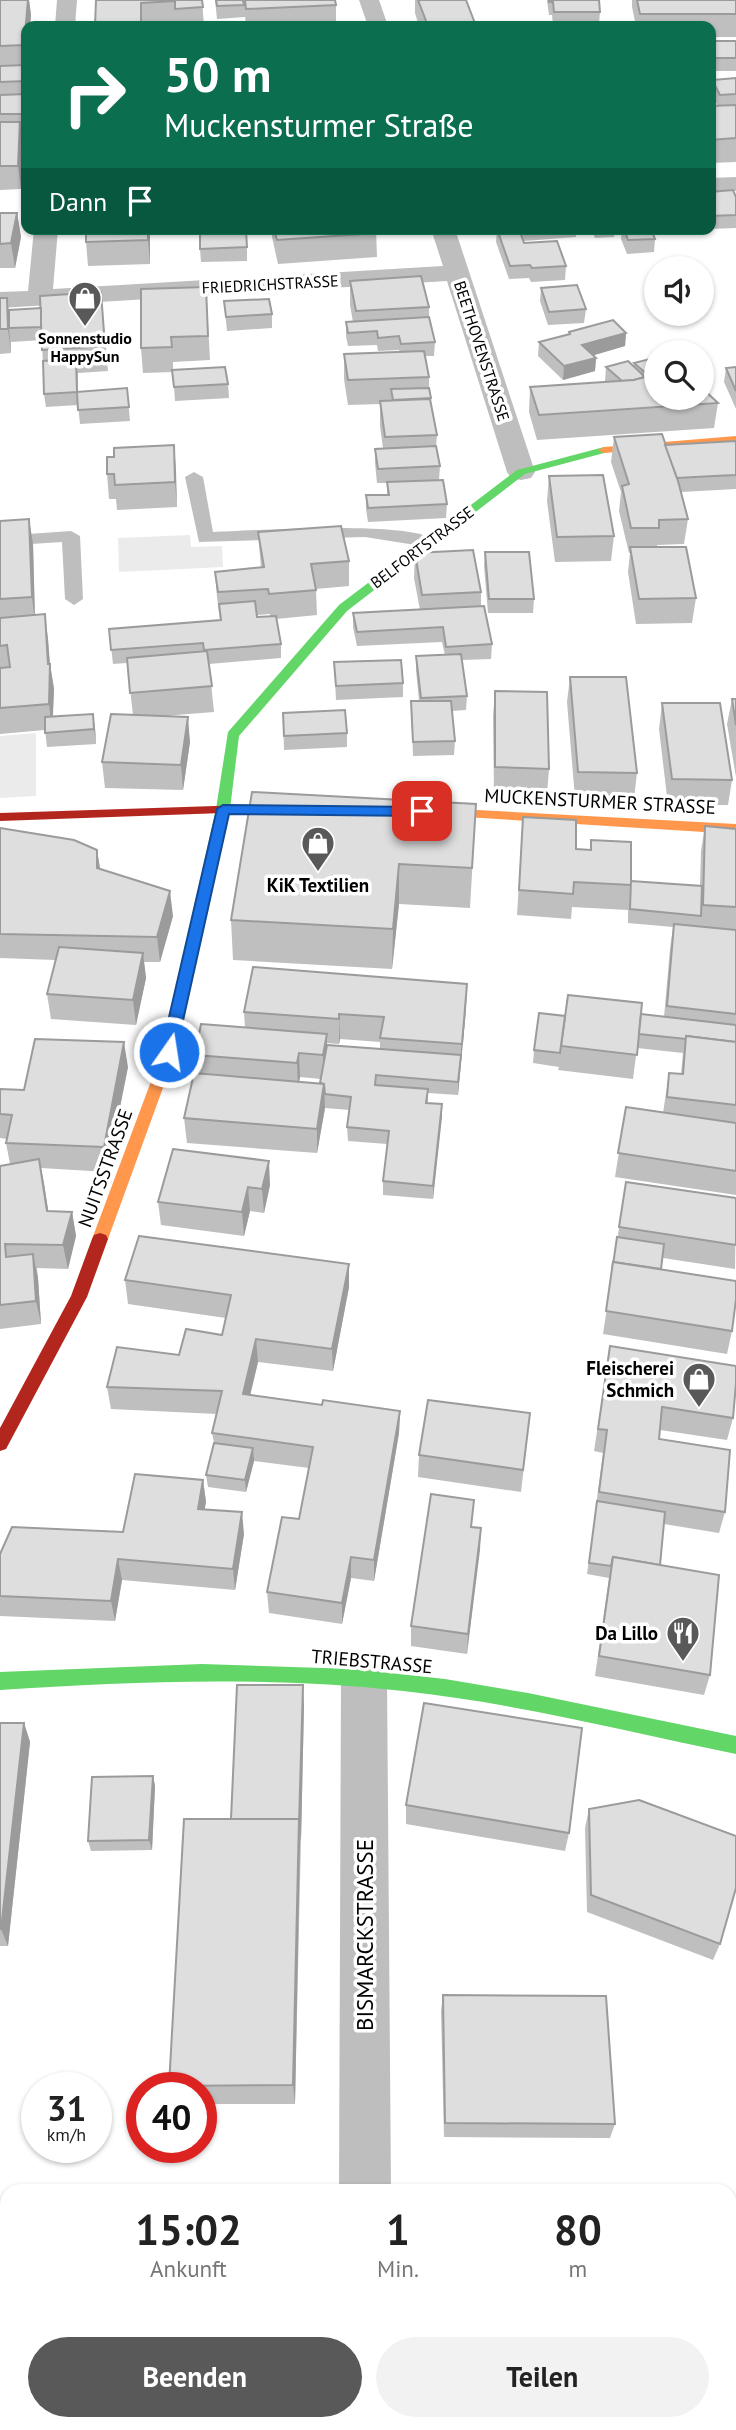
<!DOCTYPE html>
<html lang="de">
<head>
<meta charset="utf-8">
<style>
  body { margin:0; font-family:"PT Sans",sans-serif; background:#f2f2f2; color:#222; height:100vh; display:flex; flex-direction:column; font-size:26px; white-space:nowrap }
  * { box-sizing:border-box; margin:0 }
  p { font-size:23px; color:#767676 }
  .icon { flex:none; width:38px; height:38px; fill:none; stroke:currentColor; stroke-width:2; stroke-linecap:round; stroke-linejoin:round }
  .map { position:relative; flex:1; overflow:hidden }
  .side { position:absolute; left:0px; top:2184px; width:737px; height:247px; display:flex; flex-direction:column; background:#fff; border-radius:21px 21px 0 0; box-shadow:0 2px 5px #0004 }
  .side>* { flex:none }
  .guide { position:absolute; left:21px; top:21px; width:695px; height:214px; border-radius:14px; box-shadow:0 2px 5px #0004; background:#0b6e4f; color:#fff; overflow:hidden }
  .fabs { position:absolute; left:644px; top:256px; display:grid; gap:14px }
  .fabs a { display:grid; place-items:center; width:70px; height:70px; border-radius:50%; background:#fff; box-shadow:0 2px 5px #0004; font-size:35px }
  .speed { position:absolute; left:21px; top:2072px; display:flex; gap:14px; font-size:35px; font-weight:700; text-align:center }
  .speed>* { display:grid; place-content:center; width:91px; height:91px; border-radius:50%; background:#fff; box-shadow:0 2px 5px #0004; line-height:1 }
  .speed small { font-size:18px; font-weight:400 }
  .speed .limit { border:10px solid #d22; background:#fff; color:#111 }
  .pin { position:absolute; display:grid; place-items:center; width:60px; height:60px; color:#fff; margin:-30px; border-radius:14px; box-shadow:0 4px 10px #0006 }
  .me { position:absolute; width:77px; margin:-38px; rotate:13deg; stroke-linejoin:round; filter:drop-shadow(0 0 5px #0008) }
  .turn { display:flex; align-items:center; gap:24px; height:147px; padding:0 28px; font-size:32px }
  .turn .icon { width:91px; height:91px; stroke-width:2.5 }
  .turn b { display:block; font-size:49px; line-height:60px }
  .then { display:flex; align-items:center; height:66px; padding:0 28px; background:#0003; gap:14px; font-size:26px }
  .eta { display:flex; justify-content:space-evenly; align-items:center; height:119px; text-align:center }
  .eta b { font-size:42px; font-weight:800; line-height:49px }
  .primary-button { display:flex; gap:14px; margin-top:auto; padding:14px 28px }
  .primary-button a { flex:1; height:80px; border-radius:42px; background:#595959; color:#fff; font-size:28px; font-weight:800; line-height:80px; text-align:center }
  .primary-button a+a { background:#f2f2f2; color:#222 }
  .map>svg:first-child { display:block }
</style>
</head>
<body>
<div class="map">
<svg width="736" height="2430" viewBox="0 0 736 2430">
  <rect width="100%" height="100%" fill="#fff"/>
  <g fill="#ebebeb">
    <polygon points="190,535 191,547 222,546 223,567 119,572 118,538"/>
    <polygon points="36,733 36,796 0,798 0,736"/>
  </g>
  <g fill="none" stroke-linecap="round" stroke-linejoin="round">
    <g fill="#bebebe" fill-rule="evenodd">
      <path d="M194,472l9,5 10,55c36,-1 205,-13 224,10l-9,5 -63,-10 -166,5 -14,-65z"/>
      <polygon points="71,531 80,536 83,599 74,605 65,599 62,542 0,546 0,536"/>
    </g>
    <g fill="#bebebe" fill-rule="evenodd">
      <polygon points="57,0 77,0 75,26 55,26"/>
      <polygon points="359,0 379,0 388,26 368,26"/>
      <polygon points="736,177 736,191 710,192 710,178"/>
      <polygon points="34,229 58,229 53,289 443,266 431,229 455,229 535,472 531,478 521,480 511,478 507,472 447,281 0,308 0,292 28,291"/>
      <polygon points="364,1658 380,1664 387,1679 391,2191 339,2191 341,1679 348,1664"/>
      <rect x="337" y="2424" width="56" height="6"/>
    </g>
    <g fill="#63d668" fill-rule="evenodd">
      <polygon points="604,447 610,450 608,452 525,474 347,611 239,736 230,809 199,947 197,951 187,951 185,947 216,809 228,732 339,605 517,470"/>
      <path d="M202,1664l151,5 92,10 83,14 208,43v18c-111,-23 -221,-51 -333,-63 -134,-15 -269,-10 -403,-1v-18z"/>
    </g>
    <g fill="#ff974d" fill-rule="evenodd">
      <polygon points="736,436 736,442 604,453 598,450 604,447"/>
      <polygon points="422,807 736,824 736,834 417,814 415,811"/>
      <polygon points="192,942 199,947 176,1052 108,1239 106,1243 94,1243 92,1239 162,1052 185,947"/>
    </g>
    <g fill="#b3261e" fill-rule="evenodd">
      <polygon points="246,805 251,806 251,812 0,821 0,813"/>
      <polygon points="100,1233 106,1235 108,1239 87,1297 6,1449 0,1451 0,1428 71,1296 92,1239 94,1235"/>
    </g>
  </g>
  <g fill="#bfbfbf" fill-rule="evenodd">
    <polygon points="0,0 29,0 31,15 30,26 26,26 26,127 20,127 23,145 21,189 0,190"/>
    <polygon points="96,0 202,0 204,26 176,26 176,24 142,26 95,26"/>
    <polygon points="215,0 335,0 336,5 336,25 346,26 246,26 245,16 245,17 217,19"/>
    <polygon points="415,0 418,0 476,26 419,26 415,13"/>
    <polygon points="547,0 599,0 600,12 599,24 553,25 552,15 549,15"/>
    <polygon points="632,0 736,0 736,37 710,37 710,26 636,26 632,7"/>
    <rect x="710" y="41" width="26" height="30"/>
    <polygon points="736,78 736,162 710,163 710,106 718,106 711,93 712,80"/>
    <polygon points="710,192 736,197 736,228 710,229"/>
    <polygon points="0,213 17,213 21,237 15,268 0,268"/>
    <polygon points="150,229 150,264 88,266 86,242"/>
    <polygon points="271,229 376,229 377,257 278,264 272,237"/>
    <polygon points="497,229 577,229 576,237 524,241 524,243 566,266 565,280 531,282 529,278 509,279 496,242"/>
    <polygon points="591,229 615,229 614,237 595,238"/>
    <polygon points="622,229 651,229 655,239 654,252 627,254 621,239"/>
    <polygon points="654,229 709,229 655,231"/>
    <polygon points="247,247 247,261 201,262 200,249"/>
    <polygon points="350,281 429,307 429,317 435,342 434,356 425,356 429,377 429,388 431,403 437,435 436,446 440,466 439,480 447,504 446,518 368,522 366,509 366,495 387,495 387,483 377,483 375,463 375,449 383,448 380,426 380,404 348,405 344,379 344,354 400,352 399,350 378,351 377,345 348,346 346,336 346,322 353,322 350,305"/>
    <polygon points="206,287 210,360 173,362 173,370 228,384 229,398 175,401 173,372 143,373 141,348"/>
    <polygon points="541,288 586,309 584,323 548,325 540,301"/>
    <polygon points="101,292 108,371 78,373 78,392 127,388 130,421 80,424 78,405 46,407 44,394 42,340 11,342 11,340 11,353 0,354 0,298 9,311 41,308"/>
    <polygon points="224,301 272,314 272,328 227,331"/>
    <polygon points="569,332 626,333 625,346 594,355 596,358 595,371 563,380 538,356 539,342 569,334"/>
    <polygon points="654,358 656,397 718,403 714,428 537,440 529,412 530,387 607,382 605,381 606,367 634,366 634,363"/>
    <polygon points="736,367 736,409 724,382 726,368"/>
    <polygon points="614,437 665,445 736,441 736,489 681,492 688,519 684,544 657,545 657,547 696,598 692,623 636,624 628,572 630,553 629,553 619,511 621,492 611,462"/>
    <polygon points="174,445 177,507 117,510 116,499 109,499 107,474 114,457"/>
    <polygon points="549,476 614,536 611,561 555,562 547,501"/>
    <polygon points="29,519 33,544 35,615 48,639 50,664 54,689 53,717 95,728 96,744 47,747 45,730 0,734 0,521"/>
    <path d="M258,532l91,29v25l-33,3 1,26 -41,4 5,25v14l-72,6 5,48 -51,4 27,26 -7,48 -78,-2 -3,-26 31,-47 -6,-52 -14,1 -4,-35 111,-9 -3,-23 -2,-25 46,-4zM270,614v2l-13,1v-2z"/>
    <polygon points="485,552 534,599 533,613 488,613 484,566"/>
    <polygon points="415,553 481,592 481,606 492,644 491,659 462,660 467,696 466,710 452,711 455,741 454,755 413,756 411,701 419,701 416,670 416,656 445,655 442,642 357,646 353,627 353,613 420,610 414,578"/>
    <polygon points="334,662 403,683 403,697 336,700"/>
    <polygon points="570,677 637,773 634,798 575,798 567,702"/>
    <polygon points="495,691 549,769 547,794 494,793 493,716"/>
    <polygon points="732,699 736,699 736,777 727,724"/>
    <polygon points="662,703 732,780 728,805 668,805 659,729"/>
    <polygon points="283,713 347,733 347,747 284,750"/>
    <polygon points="476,804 470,908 399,904 392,969 233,960 231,920"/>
    <polygon points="523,817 576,849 590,850 591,840 631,881 700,886 701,851 705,826 736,829 736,1195 615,1177 626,1107 663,1113 669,1073 681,1074 683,1053 637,1048 633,1079 558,1070 559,1067 533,1063 534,1050 565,1016 641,1014 664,1017 670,949 673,927 628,923 628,909 628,910 572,907 571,919 517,915"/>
    <polygon points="0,828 97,850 100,868 173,916 160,962 144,962 146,978 136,1025 51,1019 47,994 55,960 0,958"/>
    <path d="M466,1009l-8,86 -30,-2v10l14,1 -9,95 -50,-4v-14l4,-37 -39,-3 -1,-14 3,-17 -25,-2 -8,45 -130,-10 -3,-25 12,-44 -1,-19 50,-27 -1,-16zM340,1039l40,3v7l-53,-4v-2l12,1zM300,1077l21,2 -1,4 -21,-1z"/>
    <polygon points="128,1067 107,1172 41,1168 48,1211 72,1212 76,1236 68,1269 37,1268 38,1278 41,1324 0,1329 0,1166 10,1164 6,1143 7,1139 0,1138 0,1089 24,1090"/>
    <polygon points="173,1149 270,1185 264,1213 250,1211 244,1236 161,1225 158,1202"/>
    <polygon points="626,1182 736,1198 735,1269 663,1258 661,1269 732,1331 727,1354 603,1334"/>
    <polygon points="349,1264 349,1287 333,1371 258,1362 250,1395 322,1405 400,1411 399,1433 374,1581 351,1578 342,1624 269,1613 267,1592 299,1519 309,1468 254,1461 246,1492 208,1487 206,1475 214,1443 212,1433 217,1414 111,1409 107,1387 222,1335 226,1318 128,1304 125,1280"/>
    <polygon points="610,1346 733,1418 727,1440 660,1430 659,1439 725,1512 719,1533 664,1524 660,1565 710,1675 704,1695 595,1676 609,1578 587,1574 603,1453 594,1451"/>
    <polygon points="530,1413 521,1492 418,1477 419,1455"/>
    <polygon points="203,1480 206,1502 204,1509 244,1534 235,1590 122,1580 115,1621 0,1616 0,1554 123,1532"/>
    <polygon points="472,1527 481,1528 467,1654 411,1646 411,1626"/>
    <polygon points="304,1705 295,2104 201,2104 201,2088 170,2088 169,2086 231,1819"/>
    <polygon points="0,1723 24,1723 30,1742 8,1946 0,1946"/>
    <polygon points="153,1776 155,1786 152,1850 91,1851 88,1841"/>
    <polygon points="406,1805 569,1833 565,1851 406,1824"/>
    <polygon points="589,1809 720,1944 713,1960 587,1912 585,1828"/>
    <polygon points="443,1995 615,2124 610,2138 444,2137 441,2011"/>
    <polygon points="736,2260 736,2430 602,2430 601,2424 730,2424"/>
  </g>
  <g fill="#9b9b9b">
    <polygon points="28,0 29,0 31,15 30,26 26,26 26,60 24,45"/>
    <polygon points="20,122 23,145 21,189 18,166"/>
    <polygon points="17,213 21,237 15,268 11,243"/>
    <polygon points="148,229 150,229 150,264 148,240"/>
    <polygon points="7,298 10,322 9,328 11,353 8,329"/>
    <polygon points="626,333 625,346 581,359 582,345"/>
    <polygon points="596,358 595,371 563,380 564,366"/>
    <polygon points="174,445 176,470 177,507 175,482"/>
    <polygon points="29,519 33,544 35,622 32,597"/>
    <polygon points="45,614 48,639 50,667 50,664 54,689 52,730 49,704 48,664"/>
    <polygon points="93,714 95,728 96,744 94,729"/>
    <polygon points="188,717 190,742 183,790 181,765"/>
    <polygon points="97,850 101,875 97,868"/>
    <polygon points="399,864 399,904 392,969 393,929"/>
    <polygon points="170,891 173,916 160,962 157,937"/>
    <polygon points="143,953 146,978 136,1025 133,1000"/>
    <polygon points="467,984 466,1009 458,1095 458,1082"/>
    <polygon points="339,1014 340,1039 339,1044"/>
    <polygon points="327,1034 327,1059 323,1080 323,1055"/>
    <polygon points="124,1042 128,1067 107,1172 104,1147"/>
    <polygon points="299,1053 300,1077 298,1087 297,1063"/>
    <polygon points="324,1084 325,1108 317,1153 317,1129"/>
    <polygon points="442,1104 442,1117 433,1199 433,1186"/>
    <polygon points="39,1159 44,1183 52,1235 47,1211"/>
    <polygon points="269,1161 270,1185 264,1213 262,1189"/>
    <polygon points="248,1187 250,1211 244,1236 242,1212"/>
    <polygon points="72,1212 76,1236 68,1269 63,1245"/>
    <polygon points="33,1254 38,1278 41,1324 36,1301"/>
    <polygon points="349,1264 349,1287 333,1371 332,1349"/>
    <polygon points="256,1339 258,1362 245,1417 243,1394"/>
    <polygon points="400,1411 399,1433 374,1581 374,1560"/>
    <polygon points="253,1448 254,1461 246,1492 245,1480"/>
    <polygon points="203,1480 206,1502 201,1530 198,1509"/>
    <polygon points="242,1512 244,1534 235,1590 233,1569"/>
    <polygon points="481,1528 480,1550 467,1654 468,1634"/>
    <polygon points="351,1557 351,1578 342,1624 342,1603"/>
    <polygon points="118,1559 122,1580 115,1621 111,1601"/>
    <polygon points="303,1685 304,1705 301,1842 299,1824"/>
    <polygon points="24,1723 30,1742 8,1946 1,1929"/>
    <polygon points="153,1776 155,1786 152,1850 149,1840"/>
    <polygon points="299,1819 300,1842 295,2104 293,2085"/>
  </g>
  <g fill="#dedede" stroke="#9b9b9b" stroke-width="2">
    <polygon points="0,0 28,0 24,45 0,46"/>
    <polygon points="96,0 202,0 203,7 175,9 175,1 141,3 141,26 95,26"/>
    <polygon points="216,0 243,0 244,5 217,6"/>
    <polygon points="245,0 335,0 336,5 246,9"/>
    <polygon points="418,0 466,0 476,26 428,26"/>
    <polygon points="549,0 599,0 600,12 554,12 553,2 549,2"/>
    <polygon points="637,0 736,0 736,14 640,14"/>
    <polygon points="346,24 346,26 308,26"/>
    <polygon points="588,24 620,24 621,26 588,26"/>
    <rect x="710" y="41" width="26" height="17"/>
    <polygon points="26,65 26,81 0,82 0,66"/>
    <polygon points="736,78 736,94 720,95 712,80"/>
    <polygon points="26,94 26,114 0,114 0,95"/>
    <polygon points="736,105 736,138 710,140 710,106"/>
    <polygon points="0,122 20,122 18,166 0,166"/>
    <polygon points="733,190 736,197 736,215 710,216 710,192"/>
    <polygon points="0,213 17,213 11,243 0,244"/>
    <polygon points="86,229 148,229 148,240 86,242"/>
    <polygon points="274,229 376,229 377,233 277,240"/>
    <polygon points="497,229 519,229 524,243 557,241 566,266 532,268 530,265 510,266"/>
    <polygon points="624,229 651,229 655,239 628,240"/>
    <polygon points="246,230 247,247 200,249 200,232"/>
    <polygon points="421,276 429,307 356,311 350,281"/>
    <polygon points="577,285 586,309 549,312 541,288"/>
    <polygon points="206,287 208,336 171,337 172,347 141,348 141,289"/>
    <polygon points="101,292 105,346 42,350 40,296"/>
    <polygon points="0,298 7,298 8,329 0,329"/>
    <polygon points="269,299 272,314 226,317 224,301"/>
    <polygon points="41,308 41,327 9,328 9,310"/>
    <polygon points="429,317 435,342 401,344 399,336 378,338 377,331 348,333 346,322"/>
    <polygon points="613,320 626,333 582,345 596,358 564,366 539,342 570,334 569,332"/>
    <polygon points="424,351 429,377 348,380 344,354"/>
    <polygon points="654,358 656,359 656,374 649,376 634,363"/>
    <polygon points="76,359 77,392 127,388 129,407 78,410 77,392 44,394 43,361"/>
    <polygon points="628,361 645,377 634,380 622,381 606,367"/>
    <polygon points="225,367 228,384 174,387 172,370"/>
    <polygon points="736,367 736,391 726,368"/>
    <polygon points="656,374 656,397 702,397 702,388 718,403 539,415 530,387 634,380"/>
    <polygon points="429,388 431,398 393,400 391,389"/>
    <polygon points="430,399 437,435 385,437 380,401"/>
    <polygon points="662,434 678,481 688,519 659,520 659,528 631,528 622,486 629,484 614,437"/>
    <polygon points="736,441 736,475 714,476 677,478 665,445"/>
    <polygon points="174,445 175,482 115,485 114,474 107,474 107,457 114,457 114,448"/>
    <polygon points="436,446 440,466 378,469 375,449"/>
    <polygon points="603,475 614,536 557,537 549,476"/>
    <polygon points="443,480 447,504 368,508 366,495 389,495 387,482"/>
    <polygon points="29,519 32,597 0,599 0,521"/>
    <polygon points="341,526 349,561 311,564 316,590 269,594 268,589 218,592 215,572 264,567 258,532"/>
    <polygon points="630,547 686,547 696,598 639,599"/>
    <polygon points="473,550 481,592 422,595 415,553"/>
    <polygon points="485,552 529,552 534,599 489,599"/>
    <polygon points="255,601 257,617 276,616 281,644 204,650 203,643 111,650 109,629 221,620 219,604"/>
    <polygon points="484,606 492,644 446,647 443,627 357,632 353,613"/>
    <polygon points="45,614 48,664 50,664 49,704 0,708 0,668 10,667 7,645 0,646 0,618"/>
    <polygon points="207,651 212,686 130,693 127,658"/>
    <polygon points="461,654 467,696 421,698 416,656"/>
    <polygon points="401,660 403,683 336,686 334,662"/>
    <polygon points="570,677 626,677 637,773 578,772"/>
    <polygon points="495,691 547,692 549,769 495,767"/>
    <polygon points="732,699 736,699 736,725"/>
    <polygon points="411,701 451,701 455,741 413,742"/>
    <polygon points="662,703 720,703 732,780 672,779"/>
    <polygon points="345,710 347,733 284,736 283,713"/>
    <polygon points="93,714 94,729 45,733 45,717"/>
    <polygon points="111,714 188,717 181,765 102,762"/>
    <polygon points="252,792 476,804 472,868 399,864 393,929 231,920"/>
    <polygon points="523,817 576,820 576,849 591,850 591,840 631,842 631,885 574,882 573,894 519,890"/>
    <polygon points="705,826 736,829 736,907 703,905"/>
    <polygon points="0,828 74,840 97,850 97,868 170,891 157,937 0,934"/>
    <polygon points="631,881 702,886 701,916 630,909"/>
    <polygon points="674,924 736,930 736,1014 667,1006"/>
    <polygon points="59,947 143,953 133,1000 47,994"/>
    <polygon points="253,967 467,984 462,1044 380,1038 384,1017 339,1014 339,1019 244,1012"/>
    <polygon points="568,995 642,1003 637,1055 561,1046"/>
    <polygon points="539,1013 565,1016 560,1053 534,1050"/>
    <polygon points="641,1014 736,1025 736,1042 686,1036 686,1039 639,1034"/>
    <polygon points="201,1024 327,1034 323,1055 299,1053 297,1063 195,1055"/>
    <polygon points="686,1036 736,1042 736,1105 667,1097 669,1073 683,1074"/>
    <polygon points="35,1039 124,1042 104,1147 6,1143 12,1115 0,1114 0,1089 24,1090"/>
    <polygon points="327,1045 461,1055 458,1082 376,1075 375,1085 428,1089 426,1103 442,1104 433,1186 383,1181 389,1131 347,1127 351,1097 325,1094 324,1084 320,1083"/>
    <polygon points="194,1073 324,1084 317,1129 184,1118"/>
    <polygon points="626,1107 736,1123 736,1171 618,1153"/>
    <polygon points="173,1149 269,1161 262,1189 248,1187 242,1212 158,1202"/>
    <polygon points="39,1159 47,1211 72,1212 63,1245 5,1244 6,1257 33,1254 36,1301 0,1305 0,1166"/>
    <polygon points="626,1182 736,1198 736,1245 619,1227"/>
    <polygon points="139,1236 349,1264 332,1349 256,1339 243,1394 322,1405 323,1400 400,1411 374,1560 351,1557 342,1603 267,1592 282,1517 299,1519 313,1447 212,1433 222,1391 107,1387 117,1347 179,1355 186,1329 222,1335 231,1295 125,1280"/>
    <polygon points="617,1237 664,1244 661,1269 613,1262 612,1272"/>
    <polygon points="613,1262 736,1281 736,1299 732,1331 606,1311"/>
    <polygon points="610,1346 736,1366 736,1383 733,1418 662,1407 659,1439 730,1450 725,1512 599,1492 607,1430 598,1429"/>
    <polygon points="428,1400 530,1413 523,1470 419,1455"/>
    <polygon points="214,1443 253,1448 245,1480 206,1475"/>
    <polygon points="135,1474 203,1480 198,1509 242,1512 233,1569 118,1559 111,1601 0,1596 0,1554 12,1527 123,1532"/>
    <polygon points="431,1494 474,1500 471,1527 481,1528 468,1634 411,1626"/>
    <polygon points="597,1501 665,1512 660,1565 613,1557 611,1566 589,1563"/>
    <polygon points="613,1557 719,1575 710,1675 599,1656"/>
    <polygon points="237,1685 303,1685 299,1824 299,1819 231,1819"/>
    <polygon points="424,1703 582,1728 569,1833 406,1805"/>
    <polygon points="0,1723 24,1723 1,1929 0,1929"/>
    <polygon points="153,1776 149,1840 88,1841 92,1777"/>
    <polygon points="639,1800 736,1836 736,1888 720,1944 591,1895 589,1809"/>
    <polygon points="184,1819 299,1819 293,2085 169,2086"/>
    <polygon points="443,1995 606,1996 615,2124 445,2123"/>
    <polygon points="730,2236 734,2236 736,2260 736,2426 607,2426 607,2424 730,2424"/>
    <rect x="167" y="2424" width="142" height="6"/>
  </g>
  <polygon fill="#1a73e8" stroke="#114b97" stroke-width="2" points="223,805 422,807 429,811 422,816 229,814 176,1052 169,1057 161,1052 217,809"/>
  <defs>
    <symbol id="shop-pin" viewBox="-11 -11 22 30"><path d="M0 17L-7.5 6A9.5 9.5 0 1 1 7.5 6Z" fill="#595959" stroke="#fff"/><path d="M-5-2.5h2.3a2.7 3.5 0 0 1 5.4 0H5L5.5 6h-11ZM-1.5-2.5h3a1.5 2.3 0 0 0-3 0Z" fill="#fff"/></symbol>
    <symbol id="restaurant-pin" viewBox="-11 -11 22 30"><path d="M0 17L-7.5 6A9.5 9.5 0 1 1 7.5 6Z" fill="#595959" stroke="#fff"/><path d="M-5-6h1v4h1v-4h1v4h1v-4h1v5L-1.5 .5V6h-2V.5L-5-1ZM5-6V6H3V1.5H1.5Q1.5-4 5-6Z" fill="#fff"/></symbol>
  </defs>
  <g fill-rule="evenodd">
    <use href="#shop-pin" x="66" y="279" width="38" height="52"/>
    <use href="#shop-pin" x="299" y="824" width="38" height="52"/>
    <use href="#shop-pin" x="680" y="1360" width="38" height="52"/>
    <use href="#restaurant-pin" x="664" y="1614" width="38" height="52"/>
  </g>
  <g text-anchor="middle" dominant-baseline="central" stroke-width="7" stroke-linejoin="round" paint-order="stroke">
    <g font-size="16" fill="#000" stroke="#fff">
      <text transform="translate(270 284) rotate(-3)">FRIEDRICHSTRASSE</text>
      <text transform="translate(482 351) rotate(72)">BEETHOVENSTRASSE</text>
      <text transform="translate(422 547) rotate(-37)">BELFORTSTRASSE</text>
    </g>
    <g font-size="16" font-weight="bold" fill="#000" stroke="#fff">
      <text x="85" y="338">Sonnenstudio<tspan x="85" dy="18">HappySun</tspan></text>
    </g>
    <g font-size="19" fill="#000" stroke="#fff">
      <text transform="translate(600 801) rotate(3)">MUCKENSTURMER STRASSE</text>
      <text transform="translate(105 1168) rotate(-70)">NUITSSTRASSE</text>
      <text transform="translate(372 1661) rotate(5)">TRIEBSTRASSE</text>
    </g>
    <g font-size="19" font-weight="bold" fill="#000" stroke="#fff" text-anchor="end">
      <text x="318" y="885" text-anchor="middle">KiK Textilien</text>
      <text x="674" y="1368">Fleischerei<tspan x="674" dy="22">Schmich</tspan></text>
      <text x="658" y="1633">Da Lillo</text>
    </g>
    <g font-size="23" fill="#000" stroke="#fff">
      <text transform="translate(364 1935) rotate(-90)">BISMARCKSTRASSE</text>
    </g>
  </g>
</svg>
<div class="fabs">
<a><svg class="icon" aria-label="sound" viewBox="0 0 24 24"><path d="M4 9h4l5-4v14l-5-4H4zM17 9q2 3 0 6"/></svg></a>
<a><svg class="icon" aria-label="search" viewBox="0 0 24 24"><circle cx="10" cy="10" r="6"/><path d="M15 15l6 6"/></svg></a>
</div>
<div class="speed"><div>31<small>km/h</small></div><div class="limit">40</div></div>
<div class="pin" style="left:422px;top:811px;background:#d93025"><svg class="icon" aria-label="arrive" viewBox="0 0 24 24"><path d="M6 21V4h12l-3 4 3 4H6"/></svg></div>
<svg class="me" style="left:169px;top:1052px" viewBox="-20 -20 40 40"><circle r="17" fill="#1a73e8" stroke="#fff" stroke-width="3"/><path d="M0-11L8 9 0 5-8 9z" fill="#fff"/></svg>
<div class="guide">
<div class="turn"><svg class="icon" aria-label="right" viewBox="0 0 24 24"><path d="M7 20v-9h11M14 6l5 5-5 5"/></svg><div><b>50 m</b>Muckensturmer Straße</div></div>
<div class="then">Dann<svg class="icon" aria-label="arrive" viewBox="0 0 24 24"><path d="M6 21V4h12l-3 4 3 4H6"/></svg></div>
</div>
<section class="side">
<div class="eta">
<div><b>15:02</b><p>Ankunft</p></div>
<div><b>1</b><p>Min.</p></div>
<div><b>80</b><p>m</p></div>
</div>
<div class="primary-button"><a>Beenden</a><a>Teilen</a></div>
</section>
</div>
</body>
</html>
